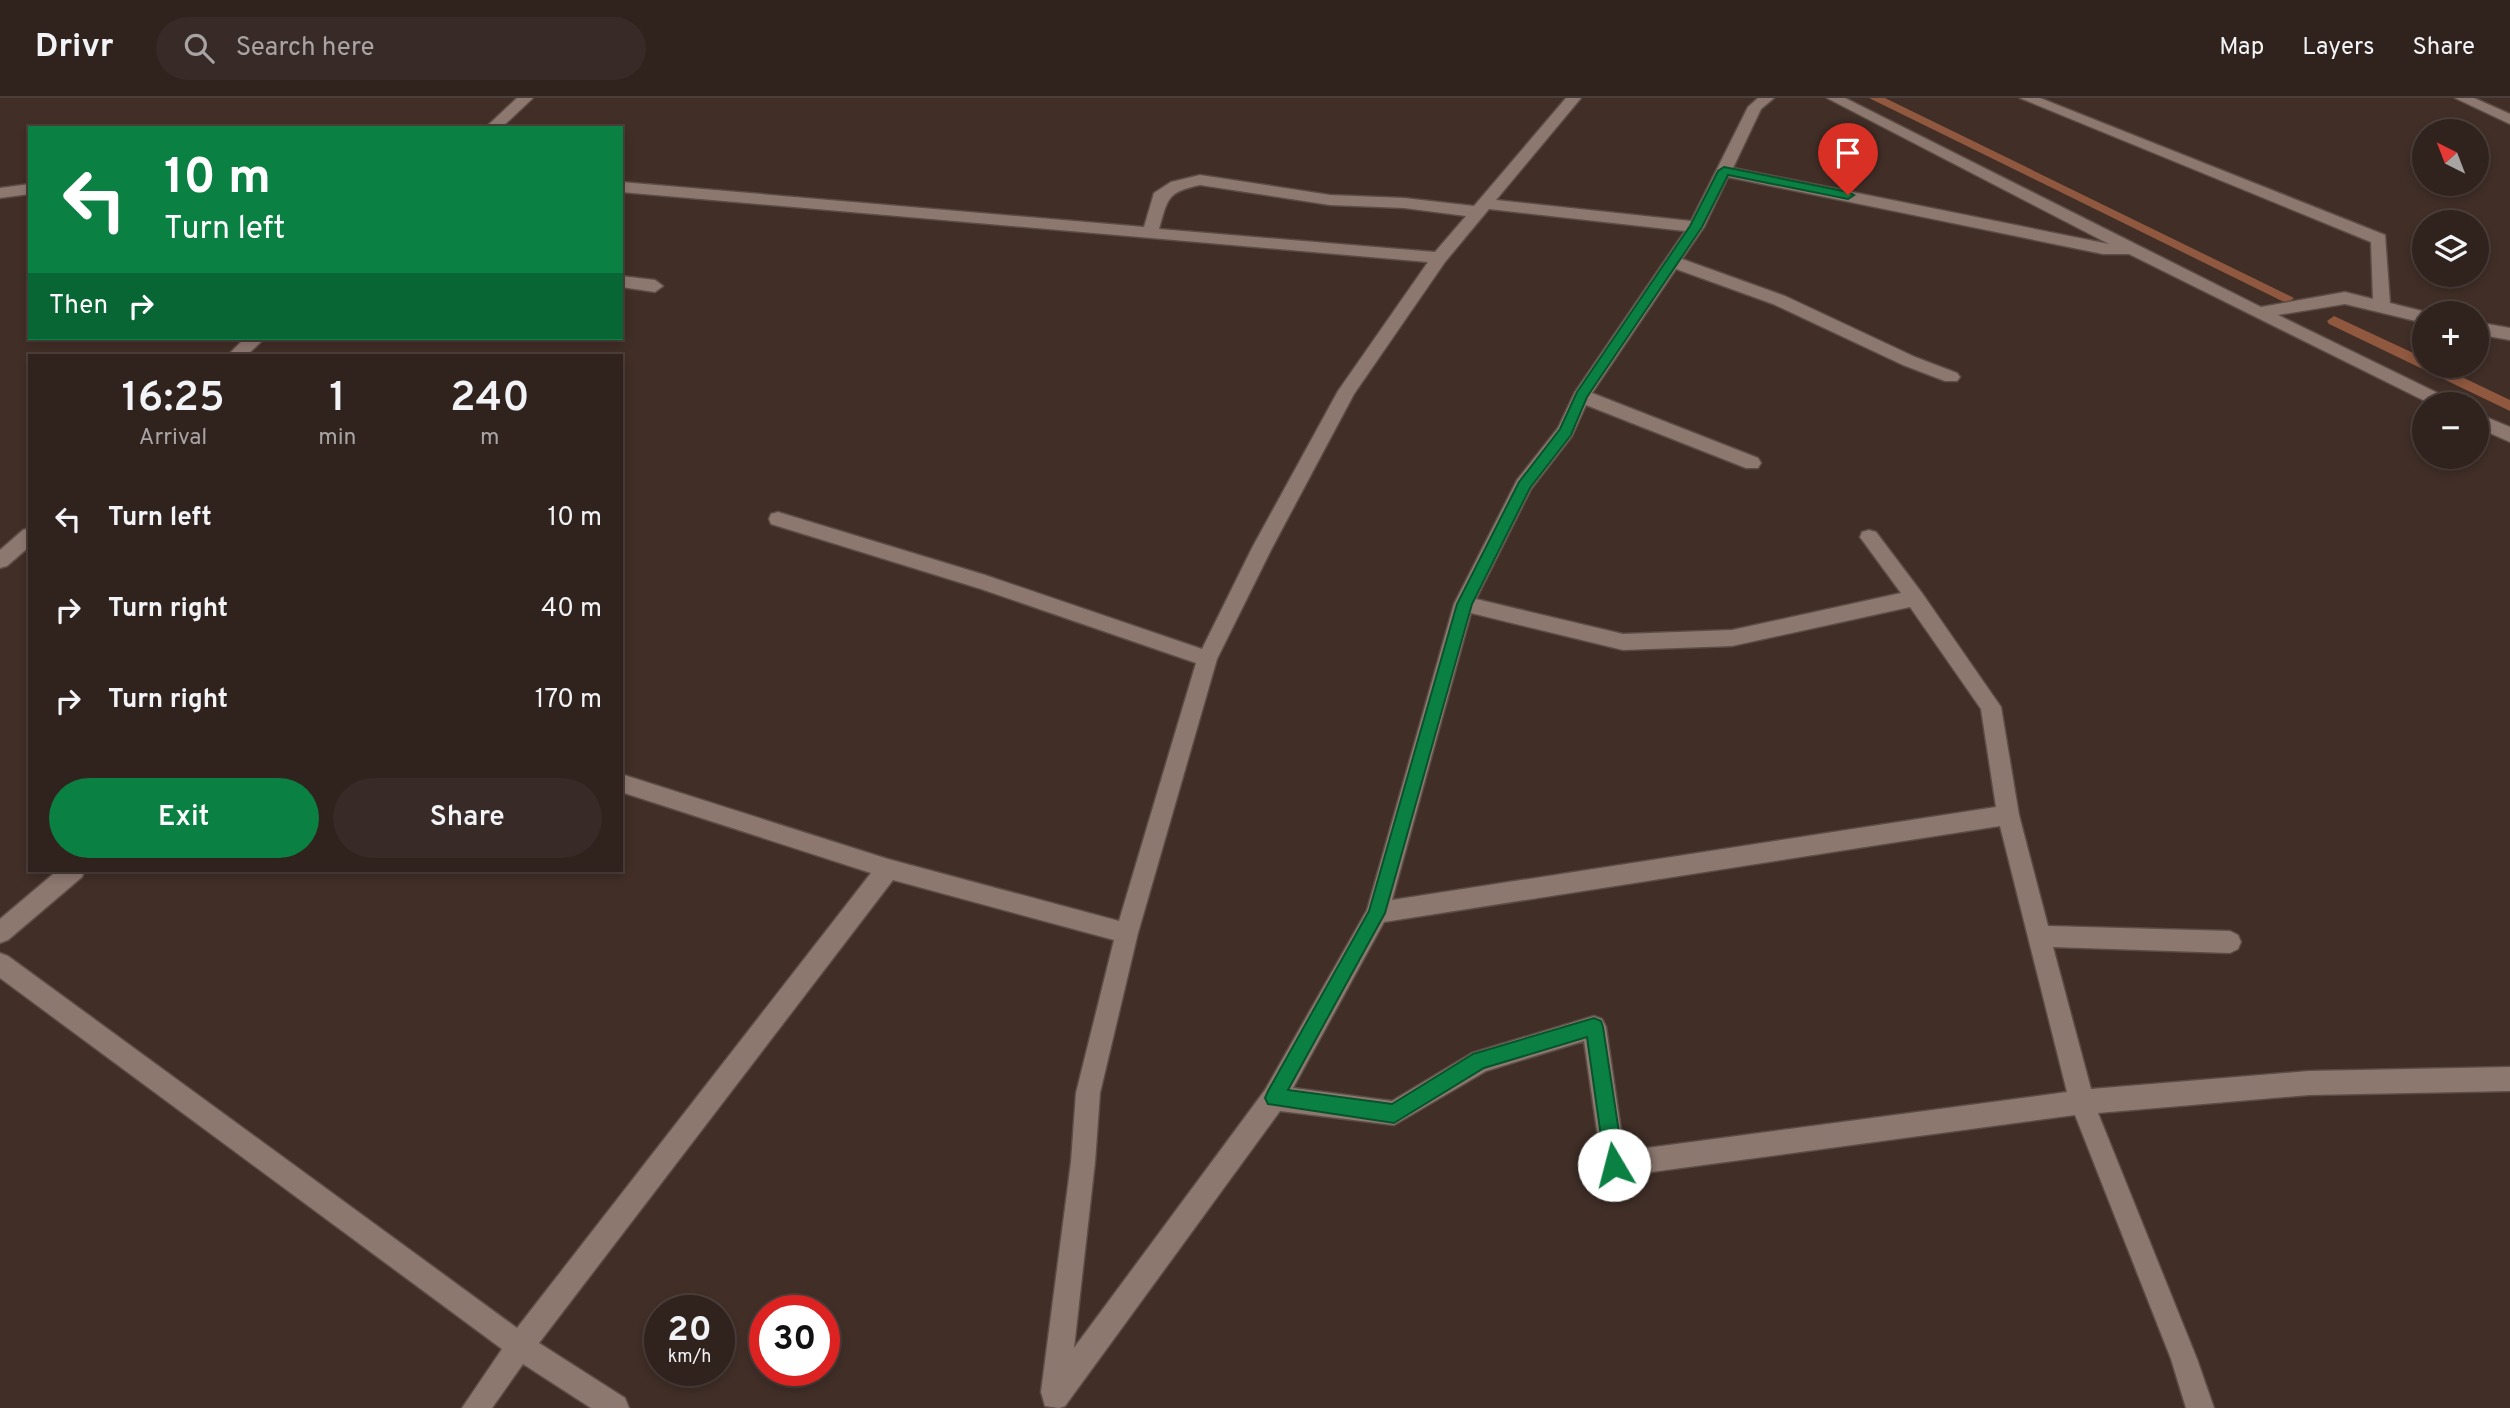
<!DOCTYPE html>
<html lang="en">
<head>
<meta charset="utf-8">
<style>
  body { margin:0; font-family:Overpass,sans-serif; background:#382a26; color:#f1f3f6; height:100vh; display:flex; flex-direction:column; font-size:26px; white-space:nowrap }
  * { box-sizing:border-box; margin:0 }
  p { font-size:23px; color:#a8a4a4 }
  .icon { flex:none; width:38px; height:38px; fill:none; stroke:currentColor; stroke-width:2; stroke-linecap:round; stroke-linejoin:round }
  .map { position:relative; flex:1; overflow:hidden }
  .details { position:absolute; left:28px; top:256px; width:595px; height:518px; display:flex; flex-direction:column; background:#30221d; border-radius:0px; box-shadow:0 4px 10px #0003,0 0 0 2px #4b3f3b }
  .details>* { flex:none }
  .banner { position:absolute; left:28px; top:28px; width:595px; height:214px; border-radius:0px; box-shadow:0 4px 10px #0003,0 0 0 2px #4b3f3b; background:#0b8043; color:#fff; overflow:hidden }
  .needle { width:46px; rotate:318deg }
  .fabs { position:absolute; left:2412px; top:21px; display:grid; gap:14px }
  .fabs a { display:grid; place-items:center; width:77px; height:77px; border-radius:50%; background:#30221d; box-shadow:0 4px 10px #0003,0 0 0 2px #4b3f3b; font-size:35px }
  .speed { position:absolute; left:644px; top:1197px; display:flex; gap:14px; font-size:35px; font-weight:700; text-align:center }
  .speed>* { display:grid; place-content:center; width:91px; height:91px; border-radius:50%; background:#30221d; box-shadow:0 4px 10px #0003,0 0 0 2px #4b3f3b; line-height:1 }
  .speed small { font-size:18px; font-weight:400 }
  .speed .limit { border:10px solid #d22; background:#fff; color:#111 }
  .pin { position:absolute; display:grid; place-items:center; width:60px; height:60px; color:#fff; margin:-72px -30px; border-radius:50% 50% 50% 0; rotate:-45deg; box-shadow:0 0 7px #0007 }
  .pin .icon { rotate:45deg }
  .me { position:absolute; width:77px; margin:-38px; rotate:352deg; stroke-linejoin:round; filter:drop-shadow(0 0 5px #0008) }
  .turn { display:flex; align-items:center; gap:24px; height:147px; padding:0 21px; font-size:32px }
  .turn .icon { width:91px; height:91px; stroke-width:2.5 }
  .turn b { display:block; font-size:49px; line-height:60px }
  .then { display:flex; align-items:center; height:66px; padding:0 21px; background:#0003; gap:14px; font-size:26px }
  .eta { display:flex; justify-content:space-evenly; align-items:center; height:119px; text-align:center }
  .eta b { font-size:42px; font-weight:600; line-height:49px }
  .action { display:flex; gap:14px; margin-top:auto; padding:14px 21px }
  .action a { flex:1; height:80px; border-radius:42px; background:#0b8043; color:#fff; font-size:28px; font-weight:600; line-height:80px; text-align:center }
  .action a+a { background:#382a26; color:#f1f3f6 }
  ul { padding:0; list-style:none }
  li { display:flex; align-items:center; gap:21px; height:91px; padding:0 21px }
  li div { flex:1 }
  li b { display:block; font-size:26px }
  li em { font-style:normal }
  header { display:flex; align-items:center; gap:42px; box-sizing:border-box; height:98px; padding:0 35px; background:#30221d; border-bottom:2px solid #4b3f3b }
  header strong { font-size:33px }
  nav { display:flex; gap:38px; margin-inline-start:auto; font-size:24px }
  .search { width:490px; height:63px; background:#382a26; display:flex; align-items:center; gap:18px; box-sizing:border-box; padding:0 24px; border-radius:38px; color:#a8a4a4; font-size:26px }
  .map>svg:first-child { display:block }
</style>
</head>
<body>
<header>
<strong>Drivr</strong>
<div class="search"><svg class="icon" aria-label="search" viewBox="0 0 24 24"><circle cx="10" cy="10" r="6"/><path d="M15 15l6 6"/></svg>Search here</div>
<nav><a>Map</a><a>Layers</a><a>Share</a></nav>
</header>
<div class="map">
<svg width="2510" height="1310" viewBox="0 0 2510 1310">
  <rect width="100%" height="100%" fill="#402e27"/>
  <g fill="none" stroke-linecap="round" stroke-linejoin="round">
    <g fill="#8f583f" fill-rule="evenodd">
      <polygon points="1869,0 1885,0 2294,200 2287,205 2282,203"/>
      <polygon points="2334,218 2424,260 2424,268 2439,268 2510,302 2510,313 2329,226 2327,223"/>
    </g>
    <defs>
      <g id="minor">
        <polygon points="517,0 533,0 501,30 485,30"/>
        <path d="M1566,0h15l-85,102 195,21 57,-114 10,-9h16l-13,11 -28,59 376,76 -282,-146h18l416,209 84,-15 28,7 -2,-57 -351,-144h20l345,137 5,68 40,10h-6v10l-79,-19 -67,11 174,85 3,4h-24l-302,-150h-26l-375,-77 -24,50 -22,32 103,37 130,61 42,16 3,4 -3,4h-12l-42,-16 -130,-61 -97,-35 -84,124 166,65 3,5 -3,5h-12l-160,-63 -14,31 -41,53 -55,110 147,35 109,-4 169,-37 -41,-56 2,-5 7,-2 7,2 46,61 79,114 18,108 29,111 182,5 8,4 3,7 -3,7 -8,4 -177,-6 38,142 218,-18 201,-4v24l-201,4 -211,18 99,246 17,49h-28l-15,-49 -96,-244 -461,62 -9,-3 -3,-9 -18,-124 -98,30 -92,54 -114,-14 -215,295 -6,2 -14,-2 -4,-14 30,-230 5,-69 38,-153 -221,-60 -354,463 86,55 4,10h-38l-68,-44 -31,44h-30l40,-59 -502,-371v-25l8,3 509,372 354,-455 -250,-81v-18l267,85 231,62 77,-258 -215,-74 -210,-65 -2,-5 2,-5 7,-2 207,63 217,74 50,-101 86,-157 90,-129 -807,-70v-10l523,45 10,-34 17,-11 29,-7 130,20 74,3 70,8zM1200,87l130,20 74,3 62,8 -31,36 -276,-23c9,-31 8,-37 41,-44zM1489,111l196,22 -110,161 -17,36 -41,52 -63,124 -87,306 -102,180 -191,258 21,-186 5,-69 38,-160 79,-274 55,-111 82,-154 91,-132zM1910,509l71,102 15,98 -604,93 79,-287 152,37 109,-4zM2000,728l67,266 -443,59 -18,-124 -4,-8 -8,-3 -122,37 -80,48 -99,-13 91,-166z"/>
        <polygon points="2455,0 2474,0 2510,16 2510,26"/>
        <polygon points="30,86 30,96 0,100 0,90"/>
        <polygon points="621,178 655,182 663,188 655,194 621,189"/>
        <polygon points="2476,224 2510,230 2510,242 2476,236"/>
        <polygon points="245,240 265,240 247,257 228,257"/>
        <polygon points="2476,315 2510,329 2510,344 2476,329"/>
        <polygon points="30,430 30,448 7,468 0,470 0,452 23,432"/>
        <polygon points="58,772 85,772 82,779 8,842 0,845 0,821"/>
      </g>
    </defs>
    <use href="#minor" stroke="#5b4c45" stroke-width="3"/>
    <use href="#minor" fill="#8d7870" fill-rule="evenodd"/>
  </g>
  <polygon fill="#0b8043" stroke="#07532c" stroke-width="2" points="1724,69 1848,94 1854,97 1848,101 1728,77 1702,129 1587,299 1571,337 1530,390 1472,506 1385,815 1288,992 1392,1006 1473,956 1594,920 1601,923 1603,929 1624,1067 1621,1074 1614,1077 1608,1074 1605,1067 1587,939 1484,970 1394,1025 1268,1006 1265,1000 1268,993 1369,813 1457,506 1519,384 1560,331 1577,294 1690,128 1718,73"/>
</svg>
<div class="fabs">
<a><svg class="needle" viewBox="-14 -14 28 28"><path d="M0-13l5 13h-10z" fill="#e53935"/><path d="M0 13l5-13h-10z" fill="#a8a4a4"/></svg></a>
<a><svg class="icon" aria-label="layers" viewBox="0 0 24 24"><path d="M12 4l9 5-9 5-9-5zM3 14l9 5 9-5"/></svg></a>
<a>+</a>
<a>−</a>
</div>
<div class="speed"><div>20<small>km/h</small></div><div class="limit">30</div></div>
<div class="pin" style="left:1848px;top:97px;background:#d93025"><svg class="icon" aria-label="arrive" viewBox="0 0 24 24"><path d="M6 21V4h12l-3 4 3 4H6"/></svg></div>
<svg class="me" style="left:1614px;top:1067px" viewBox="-20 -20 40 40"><circle r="19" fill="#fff"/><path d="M0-13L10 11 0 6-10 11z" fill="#0b8043"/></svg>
<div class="banner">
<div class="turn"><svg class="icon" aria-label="left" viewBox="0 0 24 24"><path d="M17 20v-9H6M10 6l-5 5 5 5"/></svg><div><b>10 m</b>Turn left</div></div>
<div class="then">Then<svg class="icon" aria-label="right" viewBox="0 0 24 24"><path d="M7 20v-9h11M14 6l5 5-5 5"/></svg></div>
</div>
<section class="details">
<div class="eta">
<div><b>16:25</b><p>Arrival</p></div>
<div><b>1</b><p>min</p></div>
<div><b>240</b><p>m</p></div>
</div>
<ul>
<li><svg class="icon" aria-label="left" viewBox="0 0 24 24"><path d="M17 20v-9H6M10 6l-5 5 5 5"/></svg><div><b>Turn left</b></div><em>10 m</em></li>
<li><svg class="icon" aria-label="right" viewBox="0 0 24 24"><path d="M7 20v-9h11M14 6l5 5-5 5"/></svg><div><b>Turn right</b></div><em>40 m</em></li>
<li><svg class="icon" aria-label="right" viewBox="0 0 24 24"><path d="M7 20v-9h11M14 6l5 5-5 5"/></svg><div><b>Turn right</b></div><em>170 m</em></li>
</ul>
<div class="action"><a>Exit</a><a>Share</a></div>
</section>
</div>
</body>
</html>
